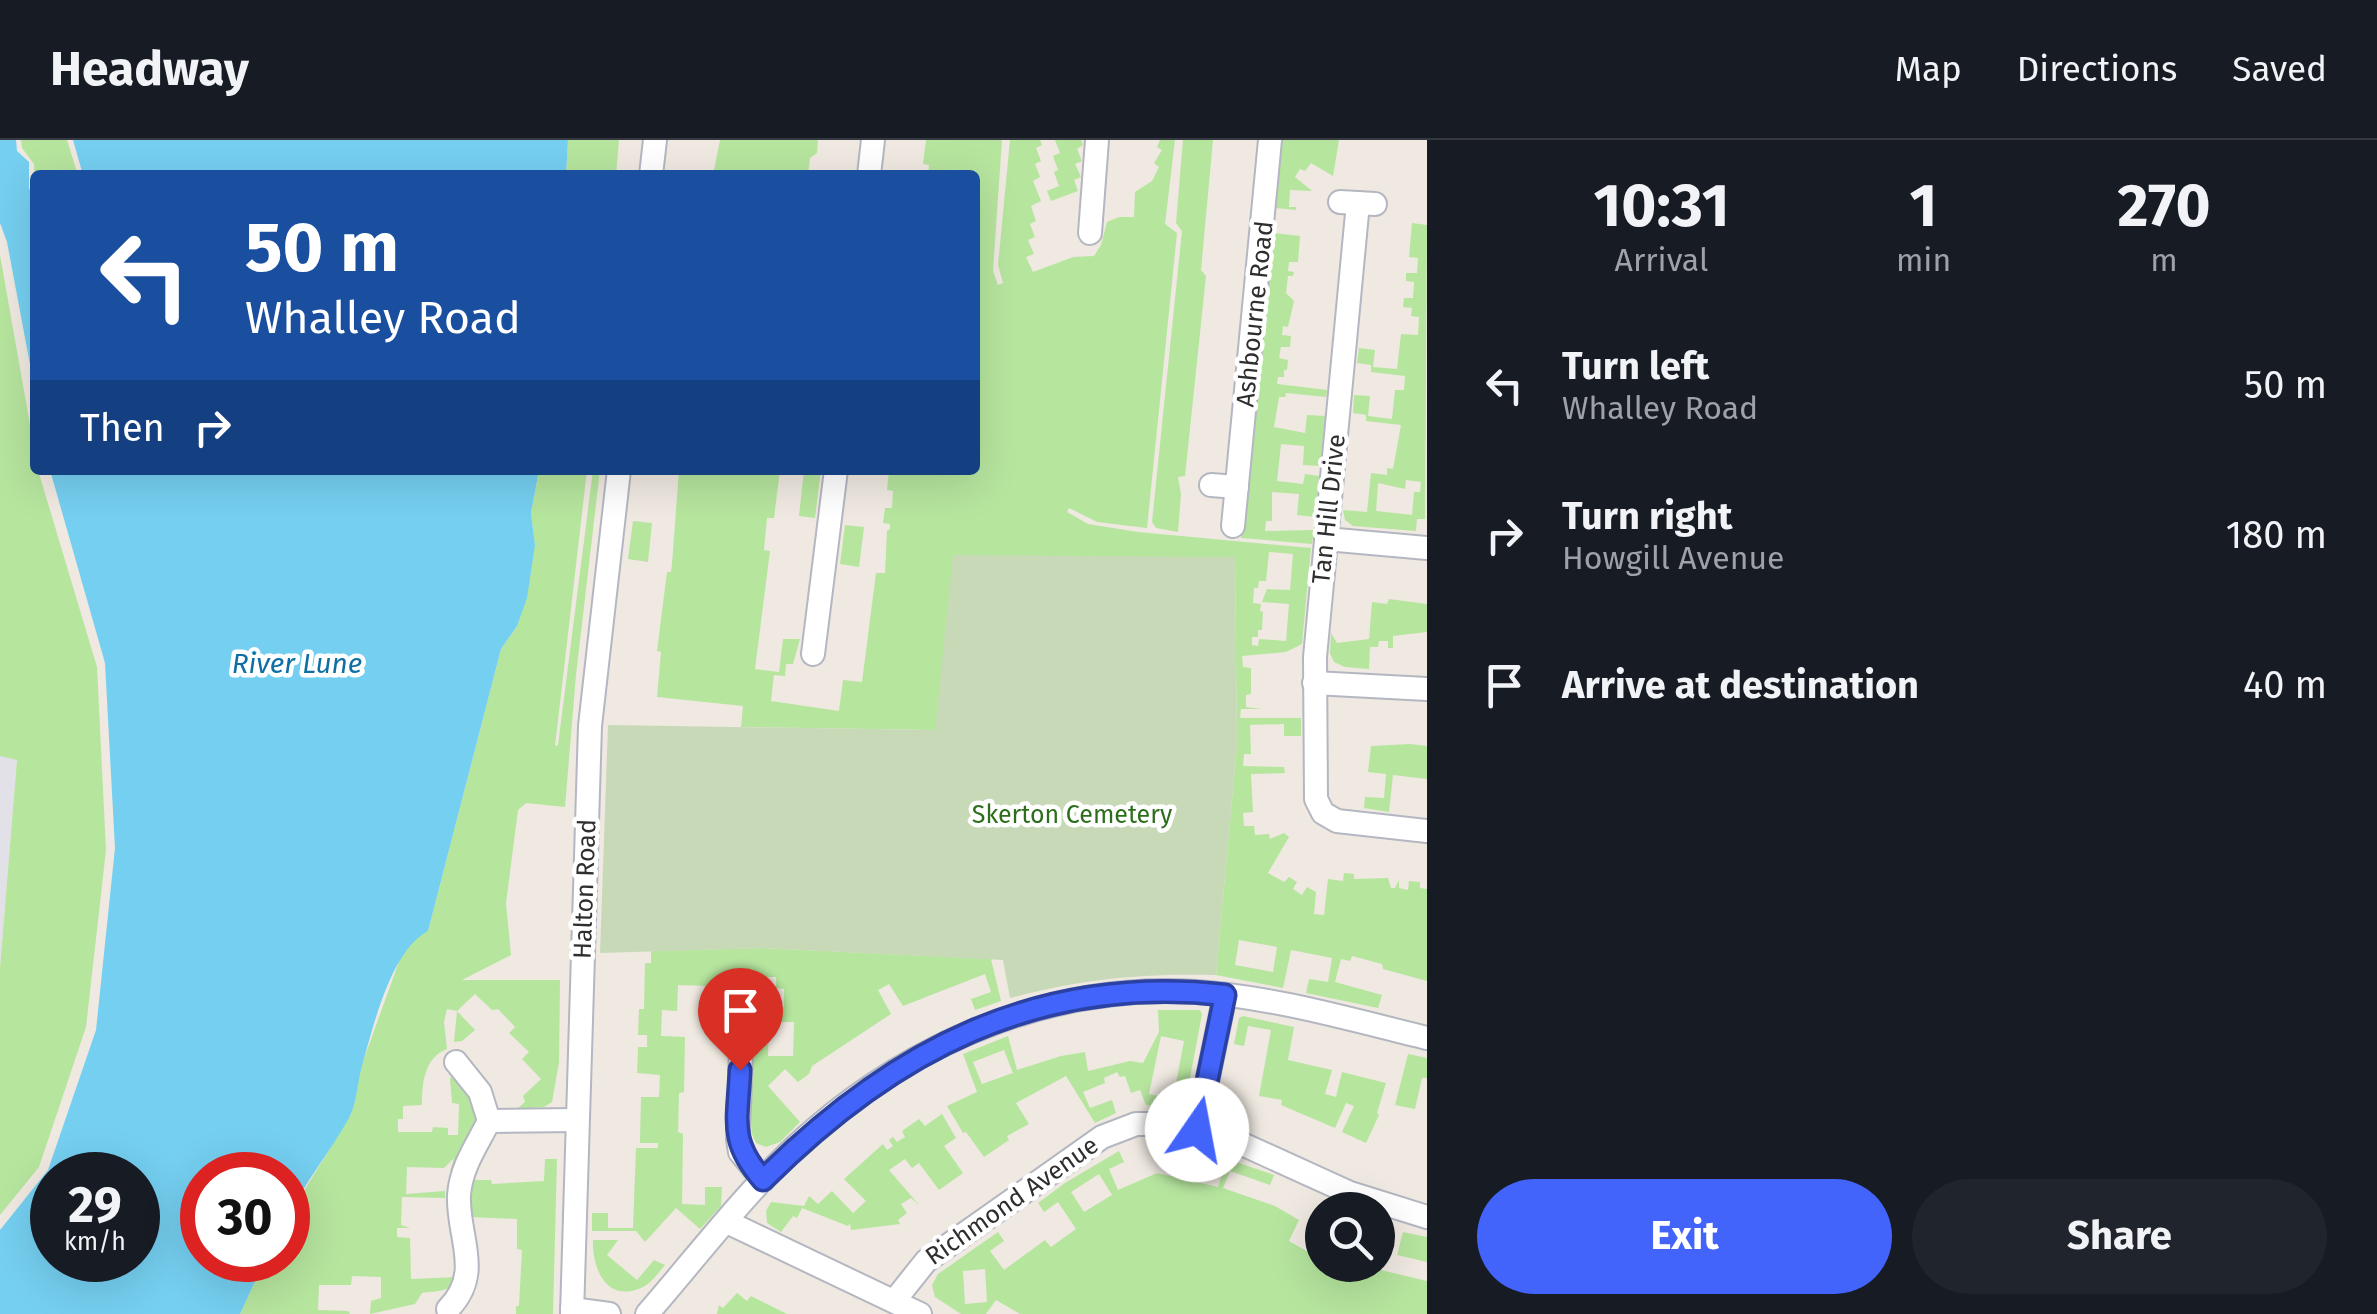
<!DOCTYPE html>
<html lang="en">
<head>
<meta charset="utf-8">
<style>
  body { margin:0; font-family:"Fira Sans",sans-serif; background:#20242c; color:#f1f3f6; height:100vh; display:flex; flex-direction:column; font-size:38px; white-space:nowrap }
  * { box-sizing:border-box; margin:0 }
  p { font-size:32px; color:#9ea1a6 }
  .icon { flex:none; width:55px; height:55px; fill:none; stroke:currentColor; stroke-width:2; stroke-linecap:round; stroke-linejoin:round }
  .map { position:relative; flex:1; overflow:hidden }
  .details { display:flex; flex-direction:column; background:#171b24; width:950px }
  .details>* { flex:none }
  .hud { position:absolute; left:30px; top:30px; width:950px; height:305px; border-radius:10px; box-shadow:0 10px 40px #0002; background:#1a4fa0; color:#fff; overflow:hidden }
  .buttons { position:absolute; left:1305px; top:1052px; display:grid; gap:20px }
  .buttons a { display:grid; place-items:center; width:90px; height:90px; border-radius:50%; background:#171b24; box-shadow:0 10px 40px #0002; font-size:50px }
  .speed { position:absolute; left:30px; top:1012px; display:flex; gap:20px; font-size:50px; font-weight:700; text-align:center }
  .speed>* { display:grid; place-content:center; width:130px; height:130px; border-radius:50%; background:#171b24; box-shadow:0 10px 40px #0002; line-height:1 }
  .speed small { font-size:25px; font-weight:400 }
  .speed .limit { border:15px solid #d22; background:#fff; color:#111 }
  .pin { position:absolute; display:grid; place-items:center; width:85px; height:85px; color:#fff; margin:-102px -42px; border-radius:50% 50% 50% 0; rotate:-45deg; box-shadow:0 0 10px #0007 }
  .pin .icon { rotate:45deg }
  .me { position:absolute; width:110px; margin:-55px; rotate:12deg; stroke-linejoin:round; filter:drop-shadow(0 0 8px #0008) }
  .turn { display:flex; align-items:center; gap:35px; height:210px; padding:0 50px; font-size:45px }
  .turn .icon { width:130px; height:130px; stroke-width:2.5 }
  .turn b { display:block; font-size:70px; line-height:85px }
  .then { display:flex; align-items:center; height:95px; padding:0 50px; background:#0003; gap:20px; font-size:38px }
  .eta { display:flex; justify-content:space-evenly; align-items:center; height:170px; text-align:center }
  .eta b { font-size:60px; font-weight:700; line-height:70px }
  .action { display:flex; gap:20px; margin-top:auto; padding:20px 50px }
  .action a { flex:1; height:115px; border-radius:60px; background:#4264fb; color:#fff; font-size:40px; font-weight:700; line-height:115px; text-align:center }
  .action a+a { background:#20242c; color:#f1f3f6 }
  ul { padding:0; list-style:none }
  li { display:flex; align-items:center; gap:30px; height:150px; padding:0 50px }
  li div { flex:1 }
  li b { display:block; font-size:38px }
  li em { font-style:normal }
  header { display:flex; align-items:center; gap:60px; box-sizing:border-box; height:140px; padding:0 50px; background:#171b24; border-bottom:2px solid #363941 }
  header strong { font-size:48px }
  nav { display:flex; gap:55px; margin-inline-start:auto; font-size:35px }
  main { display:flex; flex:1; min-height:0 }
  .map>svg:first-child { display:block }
</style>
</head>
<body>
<header>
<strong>Headway</strong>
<nav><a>Map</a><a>Directions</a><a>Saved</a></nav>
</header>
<main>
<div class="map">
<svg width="1427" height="1174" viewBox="0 0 1427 1174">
  <rect width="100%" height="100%" fill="#efe9e1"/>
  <polygon fill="#e3e1e8" points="0,616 17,619 0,828"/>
  <g fill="#b6e59e" fill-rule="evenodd">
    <polygon points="21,0 67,0 78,35 35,35 35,48 34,24 22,8"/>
    <polygon points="568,0 619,0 616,35 566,35"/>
    <polygon points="720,0 818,0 817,13 810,18 808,35 713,35"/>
    <path d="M926,0h76l-9,131 5,14 5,-2 -5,-18 12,-125h30l2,5 -6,3 5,13 -6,3 5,13 -7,4 8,20 -10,5 5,15 -6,3 5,13 -7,3 6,14 -8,3 7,15 40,-15 21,-1 7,-11 6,-23 12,-5h15l1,-25 17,-11 7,-14 -5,-4 8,-13 -5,-3 3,-7h15l-10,84 12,9 -30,295 -50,-6 -28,-14 -2,4 21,12 50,8 173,16 -9,96 -16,8 -44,4 1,11 8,1v26l-5,1v12l16,2h-21l-1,9h61v18h-17v-12l-34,1 1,29h-7l-1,12 41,1 1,6 -34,1 2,38 -10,1 1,13h10l1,9 14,-1 1,5 14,-6 5,4 -21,36 16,9 5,-5 8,5 -4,7 9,6 5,-8 9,5 -2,22 10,1 4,-36 15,2 1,-8 10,1v5l34,-1 3,10h4l4,-8v8l9,2 1,-9 11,1v6l7,1v92l-44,-12 -1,-5 -30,-8 -2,5 -9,-2 -6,23 47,13 -4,13 -72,-15 3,-14 19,3 4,-24 -41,-8 -8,38 -67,-13 21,-230 -2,-188 -300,173 -194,-3 2,-21 -86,-9 4,-45 -4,-1 10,-79h4l1,-8 7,-94h101l-6,48h-7l-3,32 6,1 -15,118 24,3 4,-33h17l-7,25h-7l-1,12 -11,-1 -3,26 68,10 4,-31 19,2 14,-109h9l2,-42 3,-2v-5l-7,-1 2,-15h7l1,-17 -6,-1 2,-20h86v-295h-47l1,-10 -6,-1zM1269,412l24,2 -3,36 -23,-1 -5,13 27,2 -3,37 -27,-2 -1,7 -6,-1v-8h6v-7h4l1,-18 -3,-1 1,-7 -8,-1 1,-15h4l1,-7h7zM1239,800l38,7 -4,25 -38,-7z"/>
    <polygon points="1055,0 1081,0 1083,5 1077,9 1082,21 1075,24 1081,37 1074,40 1078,51 1051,61 1047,51 1059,46 1054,32 1058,30 1053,16 1060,13"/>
    <polygon points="1183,0 1213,0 1201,130 1206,136 1185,336 1178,337 1181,354 1178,392 1156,388 1152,382 1182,91 1176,83"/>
    <polygon points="1281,0 1339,0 1333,36 1311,23 1305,31 1300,29 1295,37 1312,51 1290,50 1289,67 1296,67 1296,70 1275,68"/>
    <path d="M1412,83l15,2 -2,294h-8l-1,12 -63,-5 -8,-6 -2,-10 24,2 4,-39 16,2v-7l6,1 8,-44 -35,-4v-6l-13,-2 1,-18 16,1 -2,20 24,3 3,-29h9l1,-14 -34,-4v-7l-14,-2 2,-15 16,2 -2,17 24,2 4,-35 17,1 1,-18 -8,-1 1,-8 -9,-1 1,-9h9l1,-16 -8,-1v-8h11l1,-15 -9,-1zM1406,340l15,2 -1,10h-6l-2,23 -36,-4 2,-28 27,6z"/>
    <polygon points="1273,93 1300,96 1298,122 1289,122 1288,131 1294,132 1293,136 1288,136 1286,153 1294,161 1288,187 1283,186 1282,195 1291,196 1290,207 1281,207 1279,218 1288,220 1287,230 1284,230 1284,237 1278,237 1277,244 1327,250 1326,257 1286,253 1285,257 1279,257 1274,287 1305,293 1307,275 1325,276 1320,326 1303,325 1304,306 1281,304 1277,341 1303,344 1305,334 1319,336 1315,377 1297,375 1299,354 1272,352 1272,381 1266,381 1265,391 1314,390 1312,404 1241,398"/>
    <polygon points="0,115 35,313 35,330 38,330 97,527 106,710 86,887 39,1027 0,1075 0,828 17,620 0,616"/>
    <path d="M539,330h48l-32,276 3,-1 35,-275h7l-24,205 -11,132 -39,-4 -8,7 -12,93 5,52 -49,25h98l-1,82 -7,40 -8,5 -27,2 8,-7 -2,-6 18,-17 -19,-20 7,-7 -20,-19 6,-6 -17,-18 -6,1 -17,-16 -18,17 18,19 -13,11 -8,1 3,-31 -10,-2 -3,13 3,27c-23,9 -25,34 -25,56l-19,1v13h-5v13h34l1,-5 15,1v7h10l1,-31 -7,-1 -2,-25 5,-3 9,6 16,38 -23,49 -7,3 4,-13 -10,10 -37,-1 -1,27 39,-3v7l-43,-1 -1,28 9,3h-13v9l13,1 1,41 46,-2c-8,17 -19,13 -35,16l-7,11 -45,10 1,-13 10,-3v-21l-29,-1 -1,9h-32l-1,25 30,1 2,3h-110l25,-54h23v-43l63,-103 10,-47 40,-111 14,-18 13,-7 73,-282 16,-23 18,-81 -4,-32z"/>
    <polygon points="804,330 821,330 815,378 799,376"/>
    <polygon points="633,381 652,383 648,422 628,419"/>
    <polygon points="845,385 864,387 859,427 840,424"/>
    <polygon points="1389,459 1427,464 1427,492 1393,496 1393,508 1388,508 1388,501 1379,501 1378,507 1370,507 1369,529 1345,527 1334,522 1330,513 1331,493 1337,503 1369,499 1372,462 1387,464"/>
    <polygon points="1410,604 1427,606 1427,639 1393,635 1389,672 1364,668 1365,657 1384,658 1386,634 1368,632 1371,606"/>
    <path d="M763,808l228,11 10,42 -26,9 -4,-11 20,-7 -6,-18 -82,32 -14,-22 -11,6 13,24 -79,52 -3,8 -11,8 -13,-13 -17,17 32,36 -20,20 -14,5 -10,-4 -4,-9 -1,-67 6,-19 -9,-13 15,-18v-10h21v-18l-8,-1v-11h-11l-1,11 -86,-3 -1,26 -15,-1 -1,26 24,1 -1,55 -5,1 -1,39 5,2 -1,70 23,1v-18h17l-1,19 -21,23 -24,-21 -31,34 -9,-11h-44v-18h16v15h25l3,-80h22v-5h-18v-3l1,-43h18l1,-22 -23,-2 1,-26h9v-12h-9l1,-26h5l1,-46h6v-12zM769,882h25l-1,34h-25z"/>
    <path d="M1158,870h42l2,4 -18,96 -38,-5 -6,-15 -9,3 -6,-17 -5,1 -3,-5 -13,6 1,5 -22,9 7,16 22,-8 4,13 -21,10 -29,-47 -50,27 13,21 -22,12 2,4 -25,17 -18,-25 -3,1 -16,-27 30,-14 -14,-38 45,-18 9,34 44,-14 24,-4 3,19 42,-10 13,2 16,-31zM1161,896l23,5 -11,58 -24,-5zM1004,910l9,23 -31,11 -9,-22z"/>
    <polygon points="1243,876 1294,887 1288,920 1332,930 1325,954 1336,957 1342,932 1386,943 1377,973 1379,975 1366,1003 1342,992 1354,966 1346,963 1335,988 1281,965 1282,960 1259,956 1271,890 1248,886 1244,906 1234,904 1239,878"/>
    <polygon points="1408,914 1427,918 1427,938 1422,938 1415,969 1395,965"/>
    <polygon points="942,974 956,998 944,1006 963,1033 939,1050 919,1023 912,1028 905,1019 889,1030 919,1065 911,1058 901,1064 907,1073 898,1080 900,1084 851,1090 850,1083 848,1086 802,1068 797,1078 793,1076 781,1092 767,1083 766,1071 771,1062 804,1066 809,1056 818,1064 832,1051 853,1073 866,1061 844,1039 883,1004 887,1010 893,1006 889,1000 893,997 897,1002 905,997 902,991 919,979 925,986"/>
    <path d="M1119,1011l5,11 -15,7 9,21 39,-17 61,14 9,-28 47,16 -4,10 -40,-14 -7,17 52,18 24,14 -10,21 28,16 5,-10v18h56v-10l6,5 -3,10 46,11v33h-407l-24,-14 -10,14h-25l-26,-17 -3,-12 6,-11 60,-42 6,9 -14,10 14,19 41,-30 6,7 25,-18 -18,-27 -14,10 -6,-9 27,-20zM1099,1034l13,21 -28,17 -13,-20zM985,1129l2,33 -22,2 -2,-33z"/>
    <polygon points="479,1015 475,1040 491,1040 492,1044 544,1041 545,1019 557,1019 553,1174 516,1174 516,1166 519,1166 522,1110 517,1109 517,1079 469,1077 472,1031"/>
    <polygon points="1403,1092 1427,1097 1427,1122 1397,1115"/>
    <path d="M593,1100h25l-11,15 30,25 17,-20 11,5c-7,8 -14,19 -24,23 -35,15 -49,-20 -48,-48z"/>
    <polygon points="737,1153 747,1161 751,1156 787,1174 717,1174 719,1165 723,1168"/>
  </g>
  <path fill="#c8d9b8" d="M953,415l282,2 2,188 -21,230c-74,-2 -135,4 -206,23l-7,-38 -240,-12 -163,5 8,-228 327,5z"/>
  <g fill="#75cff0" fill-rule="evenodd">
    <polygon points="0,0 16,0 17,11 29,22 29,49 35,54 35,251 7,102 0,83"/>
    <polygon points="73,0 568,0 566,35 83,35"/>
    <path d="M50,330h489l-8,43 4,32 -8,53 -10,28 -16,23 -73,282c-37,19 -55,96 -66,135 -5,17 -5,37 -13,52 -19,34 -44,64 -61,99v-42h-86v85h63l-25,54h-240v-84l48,-60 48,-140 19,-182 -10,-185zM138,1035v85h-86v-85z"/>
  </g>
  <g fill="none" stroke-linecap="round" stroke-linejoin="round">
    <defs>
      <g id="minor">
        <polyline points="651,35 655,0"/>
        <polyline points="869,35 873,0"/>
        <polyline points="1340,62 1375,64"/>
        <polyline points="1358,63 1315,517 1316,659 1323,673 1337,681 1427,691"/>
        <polyline points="1090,93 1097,0"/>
        <polyline points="1211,345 1237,347"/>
        <polyline points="1233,386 1270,0"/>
        <polyline points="1326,399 1427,408"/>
        <polyline points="813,514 836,330"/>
        <polyline points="1314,543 1427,549"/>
        <polyline points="741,910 738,999 740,1012 763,1040"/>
        <polyline points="456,922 480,952 489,981"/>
        <polyline points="1197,990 1225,855"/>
        <polyline points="727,1082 920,1174"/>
        <polyline points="895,1160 926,1121 1102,997 1136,984 1172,984 1240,1003 1350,1053 1427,1077"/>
        <path d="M448,1169c36,-36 9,-72 11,-114 2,-28 18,-50 30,-74l88,-1"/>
        <polyline points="572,1169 609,1174"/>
        <polyline points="572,1174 590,586 619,330"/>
        <path d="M647,1174c54,-62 105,-131 168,-185 105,-90 242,-146 382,-137 77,5 155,28 230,46"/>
      </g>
    </defs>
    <use href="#minor" stroke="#b4b7c1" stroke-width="26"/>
    <use href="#minor" stroke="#fff" stroke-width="22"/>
  </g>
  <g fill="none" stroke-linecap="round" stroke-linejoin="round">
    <defs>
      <path id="route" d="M740,930c-2,51 -12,70 23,110 129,-129 274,-206 462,-185l-28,135"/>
    </defs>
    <use href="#route" stroke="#2b41a3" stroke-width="25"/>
    <use href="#route" stroke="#4264fb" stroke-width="18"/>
  </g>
  <g text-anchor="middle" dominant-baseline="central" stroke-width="9" stroke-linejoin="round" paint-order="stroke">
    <g font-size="25" fill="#2e2e2e" stroke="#fff">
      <text transform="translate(1255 174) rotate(-84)">Ashbourne Road</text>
      <text transform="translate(1329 369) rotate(-84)">Tan Hill Drive</text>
      <text transform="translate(585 749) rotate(-88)">Halton Road</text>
      <text transform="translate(1012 1061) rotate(-35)">Richmond Avenue</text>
    </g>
    <g font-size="25" fill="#2c6e1b" stroke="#fff">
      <text x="1072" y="675">Skerton Cemetery</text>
    </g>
    <g font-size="28" font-style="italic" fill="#0d6fa3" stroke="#fff">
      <text x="297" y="523">River Lune</text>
    </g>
  </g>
</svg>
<div class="buttons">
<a><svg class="icon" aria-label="search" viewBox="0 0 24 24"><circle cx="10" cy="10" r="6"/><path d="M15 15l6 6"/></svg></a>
</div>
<div class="speed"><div>29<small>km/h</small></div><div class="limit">30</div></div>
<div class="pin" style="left:740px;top:930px;background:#d93025"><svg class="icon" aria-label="arrive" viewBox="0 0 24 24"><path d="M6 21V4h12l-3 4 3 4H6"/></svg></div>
<svg class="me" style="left:1197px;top:990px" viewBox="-20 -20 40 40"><circle r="19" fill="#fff"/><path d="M0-13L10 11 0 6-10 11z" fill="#4264fb"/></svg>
<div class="hud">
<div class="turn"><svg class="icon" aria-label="left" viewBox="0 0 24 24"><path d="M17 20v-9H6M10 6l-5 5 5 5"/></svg><div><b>50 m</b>Whalley Road</div></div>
<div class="then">Then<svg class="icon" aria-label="right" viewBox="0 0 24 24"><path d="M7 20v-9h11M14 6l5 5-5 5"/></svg></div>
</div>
</div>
<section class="details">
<div class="eta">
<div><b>10:31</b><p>Arrival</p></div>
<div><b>1</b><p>min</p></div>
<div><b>270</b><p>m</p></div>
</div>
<ul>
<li><svg class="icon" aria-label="left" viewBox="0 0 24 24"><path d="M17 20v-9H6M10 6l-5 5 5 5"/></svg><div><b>Turn left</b><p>Whalley Road</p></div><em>50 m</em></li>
<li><svg class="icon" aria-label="right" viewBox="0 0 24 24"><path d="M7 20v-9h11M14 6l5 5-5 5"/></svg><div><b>Turn right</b><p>Howgill Avenue</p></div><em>180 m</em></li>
<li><svg class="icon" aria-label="arrive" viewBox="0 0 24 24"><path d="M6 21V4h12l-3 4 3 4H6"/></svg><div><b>Arrive at destination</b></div><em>40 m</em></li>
</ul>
<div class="action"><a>Exit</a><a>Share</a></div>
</section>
</main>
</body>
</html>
